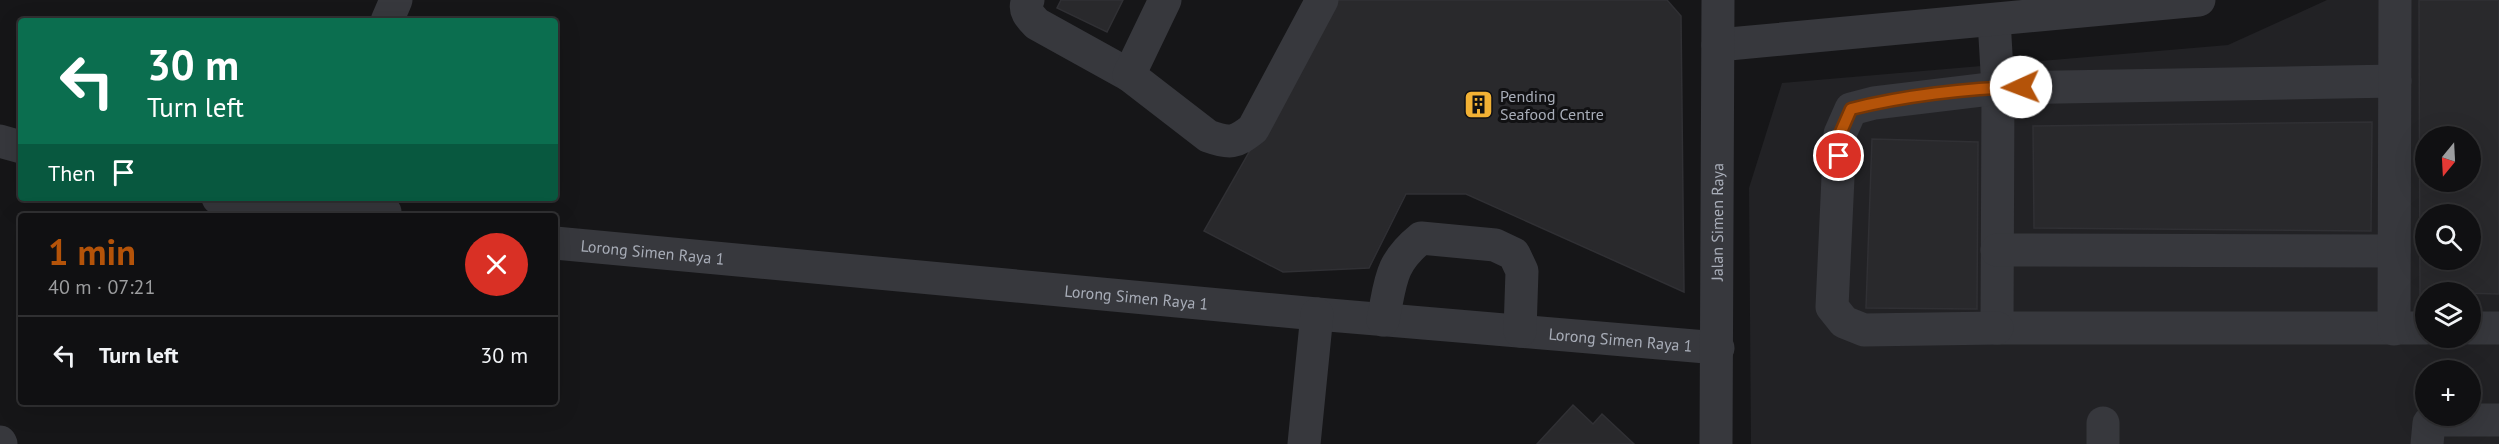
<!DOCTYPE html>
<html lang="en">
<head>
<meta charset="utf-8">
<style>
  body { margin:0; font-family:"PT Sans",sans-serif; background:#19191b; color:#f1f3f6; height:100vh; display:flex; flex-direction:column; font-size:22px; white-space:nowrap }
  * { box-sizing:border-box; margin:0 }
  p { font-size:20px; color:#9c9d9f }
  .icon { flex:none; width:33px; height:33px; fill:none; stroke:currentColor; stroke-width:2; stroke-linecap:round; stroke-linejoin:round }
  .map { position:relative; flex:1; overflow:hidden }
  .panel { position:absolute; left:18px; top:213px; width:540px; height:192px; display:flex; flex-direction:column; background:#101012; border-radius:6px; box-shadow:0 6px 24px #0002,0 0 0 2px #303032 }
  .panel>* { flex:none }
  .top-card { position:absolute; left:18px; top:18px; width:540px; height:183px; border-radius:6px; box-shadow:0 6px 24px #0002,0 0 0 2px #303032; background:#0b6e4f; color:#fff; overflow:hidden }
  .needle { width:39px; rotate:198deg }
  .fabs { position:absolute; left:2415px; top:126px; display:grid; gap:12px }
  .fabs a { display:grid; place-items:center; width:66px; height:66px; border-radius:50%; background:#101012; box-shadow:0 6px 24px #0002,0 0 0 2px #303032; font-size:30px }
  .pin { position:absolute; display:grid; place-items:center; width:51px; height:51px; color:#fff; margin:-26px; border:3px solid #fff; border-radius:50%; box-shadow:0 2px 6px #0007 }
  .me { position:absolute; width:66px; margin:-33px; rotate:268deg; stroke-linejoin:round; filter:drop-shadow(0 0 4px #0008) }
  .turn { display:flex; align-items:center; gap:21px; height:126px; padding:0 30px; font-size:27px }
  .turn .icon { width:78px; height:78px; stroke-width:2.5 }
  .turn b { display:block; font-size:42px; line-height:51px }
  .then { display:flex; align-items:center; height:57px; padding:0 30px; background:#0003; gap:12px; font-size:22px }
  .round { display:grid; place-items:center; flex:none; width:63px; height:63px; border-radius:32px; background:#19191b }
  .headline { display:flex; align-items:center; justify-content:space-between; height:102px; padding:0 30px }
  h1 { font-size:36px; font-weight:800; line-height:45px; color:#b45309 }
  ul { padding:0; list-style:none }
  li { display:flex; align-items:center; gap:18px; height:78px; padding:0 30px; border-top:2px solid #303032 }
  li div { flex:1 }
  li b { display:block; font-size:22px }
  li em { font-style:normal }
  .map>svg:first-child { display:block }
</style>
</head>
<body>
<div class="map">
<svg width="2499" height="444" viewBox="0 0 2499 444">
  <rect width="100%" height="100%" fill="#161618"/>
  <path fill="#222225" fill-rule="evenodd" d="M2327,0h172v444h-748l-2,-256 33,-105 446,-38zM2426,136h44v46h-44zM2426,214h44v46h-44zM2426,292h44v46h-44zM2426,370h44v46h-44z"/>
  <g fill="#29292c" stroke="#303034" stroke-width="1.5" fill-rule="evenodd">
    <polygon points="1061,0 1123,0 1107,32 1057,8"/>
    <polygon points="1336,0 1667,0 1681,16 1684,292 1466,194 1406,194 1369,268 1283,272 1204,231"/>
    <path d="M2419,0h80v294l-73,-2v4h-6zM2426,136h44v46h-44zM2426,214h44v46h-44z"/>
    <polygon points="2372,122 2371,231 2034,228 2033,126"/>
    <polygon points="1872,139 1978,142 1977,309 1866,308"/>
    <polygon points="1573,405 1593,424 1602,414 1634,444 1537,444"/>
  </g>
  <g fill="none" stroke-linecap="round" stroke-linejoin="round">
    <g stroke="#37383d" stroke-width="33">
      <path d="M1028,0c-5,10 2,17 9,24l92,51"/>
      <path d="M1165,0l-36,75 79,61c22,8 27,7 45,-7l69,-129"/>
      <polyline points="1994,20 1998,88 1997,328 2426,328"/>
      <polyline points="387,21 396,0"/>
      <polyline points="1718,45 2199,0"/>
      <polyline points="0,141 21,147"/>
      <polyline points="218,198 285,211 385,212"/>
      <path id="s1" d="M555,243l762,71 401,34"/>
      <polyline points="1997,250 2394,251"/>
      <path d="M1383,320c8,-38 6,-56 38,-82l74,7 19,9 8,17 -2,60"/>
      <polyline points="1997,328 1864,330 1844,322 1832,307 1840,134 1851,109 1874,103 1998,88 2395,81"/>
      <polyline points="2470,328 2499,328"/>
      <polyline points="2394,329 2395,0"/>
      <polyline points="0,442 1,444"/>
      <polyline points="1304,444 1317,314"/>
      <path id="s2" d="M1716,444l2,-444"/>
      <polyline points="2103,444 2103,423"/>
      <polyline points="2427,444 2429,423 2441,420 2499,420"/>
    </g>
  </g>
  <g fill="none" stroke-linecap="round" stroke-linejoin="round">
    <defs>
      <path id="route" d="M1839,156l1,-22 11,-25c51,-13 117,-21 170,-22"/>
    </defs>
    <use href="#route" stroke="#753606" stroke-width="15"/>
    <use href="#route" stroke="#b45309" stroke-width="10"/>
  </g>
  <defs>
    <symbol id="building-square" viewBox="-11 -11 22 22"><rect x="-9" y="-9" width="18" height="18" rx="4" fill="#f2b134" stroke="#111113"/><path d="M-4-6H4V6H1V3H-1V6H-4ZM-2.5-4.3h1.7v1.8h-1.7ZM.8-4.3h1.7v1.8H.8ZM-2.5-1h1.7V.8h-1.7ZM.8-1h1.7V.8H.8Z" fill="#111"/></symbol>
  </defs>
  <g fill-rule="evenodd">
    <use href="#building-square" x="1462" y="88" width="33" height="33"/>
  </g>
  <g text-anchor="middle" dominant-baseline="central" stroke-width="6" stroke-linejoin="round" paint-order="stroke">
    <g font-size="16" fill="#a8adb8" stroke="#111113" text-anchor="start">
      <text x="1500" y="96">Pending<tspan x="1500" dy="18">Seafood Centre</tspan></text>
    </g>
    <g font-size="16" fill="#a8adb8" stroke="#111113">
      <text stroke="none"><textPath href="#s2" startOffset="222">Jalan Simen Raya</textPath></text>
      <text stroke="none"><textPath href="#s1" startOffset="98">Lorong Simen Raya 1</textPath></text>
      <text stroke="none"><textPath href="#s1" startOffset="584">Lorong Simen Raya 1</textPath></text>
      <text stroke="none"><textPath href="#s1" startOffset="1070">Lorong Simen Raya 1</textPath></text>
    </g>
  </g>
</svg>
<div class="fabs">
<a><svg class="needle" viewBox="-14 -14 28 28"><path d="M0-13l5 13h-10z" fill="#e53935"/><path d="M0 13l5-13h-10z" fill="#9c9d9f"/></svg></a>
<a><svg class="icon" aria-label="search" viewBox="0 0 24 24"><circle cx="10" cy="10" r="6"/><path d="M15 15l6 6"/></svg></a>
<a><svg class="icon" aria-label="layers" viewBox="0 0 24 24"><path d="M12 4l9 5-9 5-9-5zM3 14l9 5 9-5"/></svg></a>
<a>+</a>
</div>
<div class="pin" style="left:1839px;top:156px;background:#d93025"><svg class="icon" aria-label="arrive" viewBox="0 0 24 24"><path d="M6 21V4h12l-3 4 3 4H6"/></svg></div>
<svg class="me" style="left:2021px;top:87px" viewBox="-20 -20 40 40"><circle r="19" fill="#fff"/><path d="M0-13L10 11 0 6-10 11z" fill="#b45309"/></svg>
<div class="top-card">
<div class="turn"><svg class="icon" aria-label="left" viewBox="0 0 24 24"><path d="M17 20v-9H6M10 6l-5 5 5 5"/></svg><div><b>30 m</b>Turn left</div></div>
<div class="then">Then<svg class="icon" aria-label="arrive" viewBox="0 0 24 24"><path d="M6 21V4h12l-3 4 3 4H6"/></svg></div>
</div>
<section class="panel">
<div class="headline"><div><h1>1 min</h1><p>40 m · 07:21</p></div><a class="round" style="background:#d93025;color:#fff"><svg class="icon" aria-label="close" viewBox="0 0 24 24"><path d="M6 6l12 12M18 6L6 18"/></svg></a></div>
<ul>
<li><svg class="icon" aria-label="left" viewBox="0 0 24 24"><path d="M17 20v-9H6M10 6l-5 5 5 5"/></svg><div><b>Turn left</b></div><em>30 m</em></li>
</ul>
</section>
</div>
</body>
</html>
